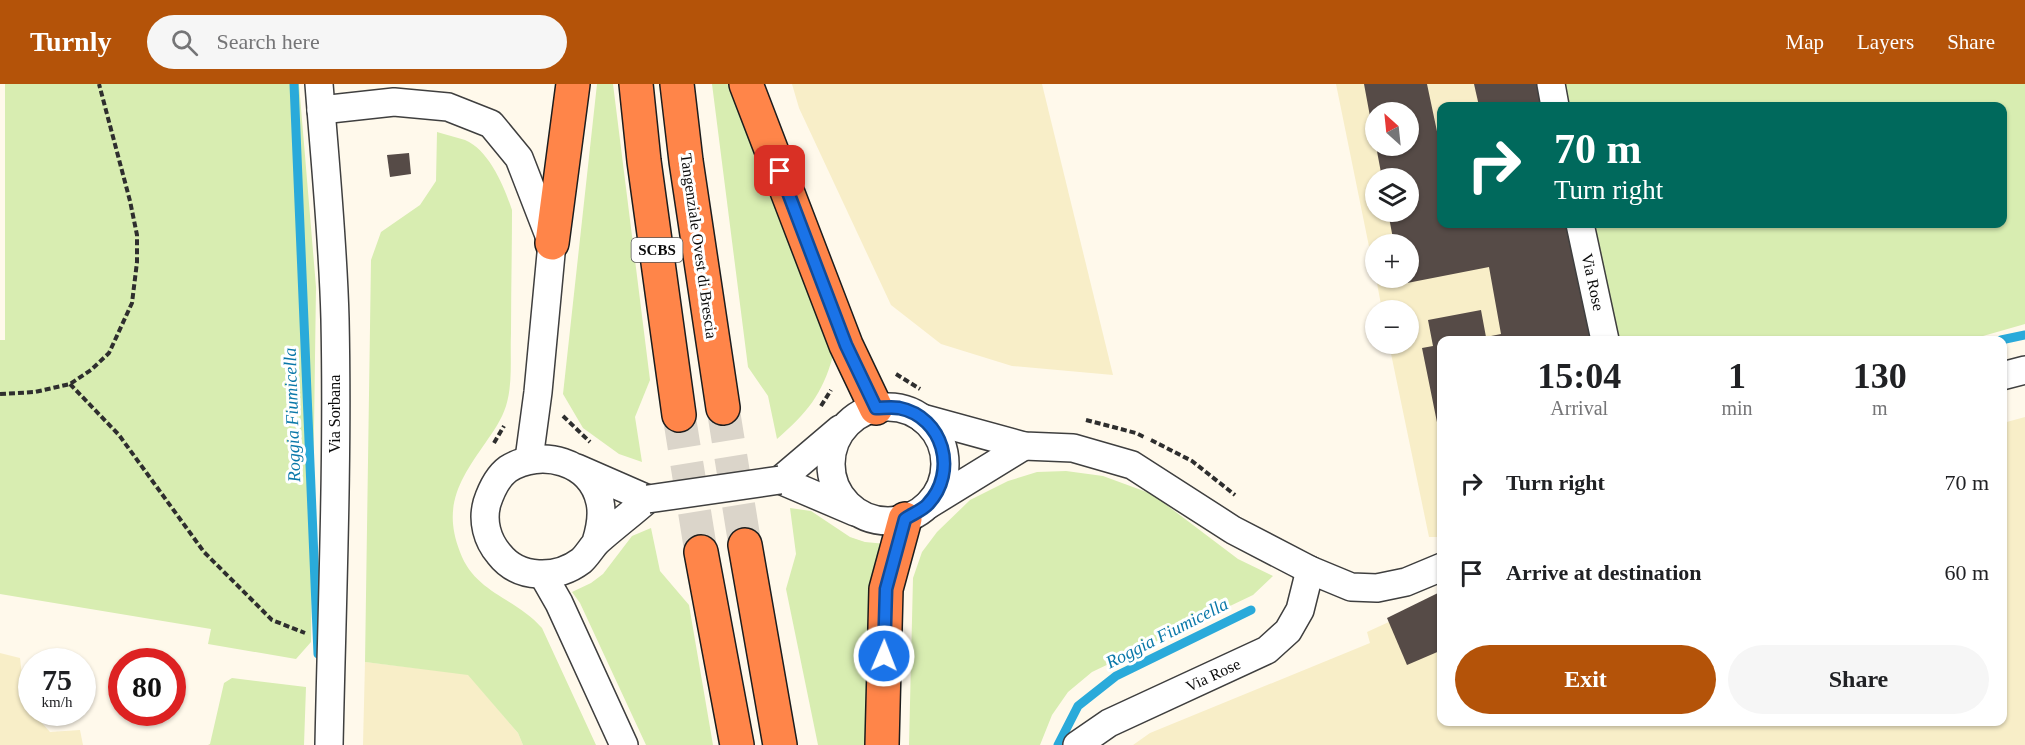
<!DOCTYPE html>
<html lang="en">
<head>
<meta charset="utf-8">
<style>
  body { margin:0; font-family:"Times New Roman",serif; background:#f6f6f6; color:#202124; height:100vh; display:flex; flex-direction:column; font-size:22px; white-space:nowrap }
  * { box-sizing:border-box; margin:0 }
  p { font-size:20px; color:#757577 }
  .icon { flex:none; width:33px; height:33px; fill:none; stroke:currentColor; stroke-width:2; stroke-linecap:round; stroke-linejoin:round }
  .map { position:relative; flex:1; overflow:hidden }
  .drawer { position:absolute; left:1437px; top:252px; width:570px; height:390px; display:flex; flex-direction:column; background:#fff; border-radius:12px; box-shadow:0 2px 4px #0004 }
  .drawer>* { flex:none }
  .guide { position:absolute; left:1437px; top:18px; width:570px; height:126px; border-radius:12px; box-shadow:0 2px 4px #0004; background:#00695c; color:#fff; overflow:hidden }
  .needle { width:39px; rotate:333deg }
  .buttons { position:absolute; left:1365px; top:18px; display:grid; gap:12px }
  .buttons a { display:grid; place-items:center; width:54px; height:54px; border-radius:50%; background:#fff; box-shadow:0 2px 4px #0004; font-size:30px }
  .speed { position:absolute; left:18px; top:564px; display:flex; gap:12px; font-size:30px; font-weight:700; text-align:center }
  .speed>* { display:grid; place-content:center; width:78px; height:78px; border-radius:50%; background:#fff; box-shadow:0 2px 4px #0004; line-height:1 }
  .speed small { font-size:15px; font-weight:400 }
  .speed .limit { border:9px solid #d22; background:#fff; color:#111 }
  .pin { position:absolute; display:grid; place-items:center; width:51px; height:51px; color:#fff; margin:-26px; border-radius:12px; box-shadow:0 3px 9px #0006 }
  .me { position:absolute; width:66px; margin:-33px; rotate:1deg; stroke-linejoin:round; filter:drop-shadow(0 0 4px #0008) }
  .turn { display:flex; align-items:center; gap:21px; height:126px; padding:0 18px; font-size:27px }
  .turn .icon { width:78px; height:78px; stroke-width:2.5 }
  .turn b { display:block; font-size:42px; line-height:51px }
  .eta { display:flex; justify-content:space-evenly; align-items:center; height:102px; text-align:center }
  .eta b { font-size:36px; font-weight:600; line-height:42px }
  .button { display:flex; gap:12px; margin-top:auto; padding:12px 18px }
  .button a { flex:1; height:69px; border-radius:36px; background:#b45309; color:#fff; font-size:24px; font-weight:600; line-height:69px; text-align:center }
  .button a+a { background:#f6f6f6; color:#202124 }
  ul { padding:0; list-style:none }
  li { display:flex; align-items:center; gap:18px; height:90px; padding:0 18px }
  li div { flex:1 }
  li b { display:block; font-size:22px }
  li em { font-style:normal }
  header { display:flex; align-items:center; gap:36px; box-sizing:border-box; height:84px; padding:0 30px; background:#b45309; color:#fff }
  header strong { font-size:28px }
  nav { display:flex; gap:33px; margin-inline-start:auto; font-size:21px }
  .search { width:420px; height:54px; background:#f6f6f6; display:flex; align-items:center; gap:15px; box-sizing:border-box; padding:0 21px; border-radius:33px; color:#757577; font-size:22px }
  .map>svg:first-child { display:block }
</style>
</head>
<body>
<header>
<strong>Turnly</strong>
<div class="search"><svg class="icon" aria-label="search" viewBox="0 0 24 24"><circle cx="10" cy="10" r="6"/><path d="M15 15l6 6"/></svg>Search here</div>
<nav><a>Map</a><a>Layers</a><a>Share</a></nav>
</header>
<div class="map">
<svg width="2025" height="661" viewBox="0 0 2025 661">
  <rect width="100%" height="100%" fill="#fff9eb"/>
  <g fill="#f8eec8" fill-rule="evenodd">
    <polygon points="792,0 1042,0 1113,291 1012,282 941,260 891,221 799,24"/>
    <path d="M1336,0h226l4,22h-124v118h148l9,116h-157l-1,197h-12l-40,-193h19v-34h-26l-6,-32h32v-34h-32l-1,32zM1376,28h32v34h-32zM1376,94h32v34h-32z"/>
    <polygon points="2025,333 2025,661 1133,661 1150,649 1370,559 1367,548 1441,514 1442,638 2002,638 2003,339"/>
    <polygon points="0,569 20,574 24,609 32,628 50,648 80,646 83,661 0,661"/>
    <polygon points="365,578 468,590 518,649 523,661 363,661"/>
  </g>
  <g fill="#d8edb1">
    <polygon points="5,0 299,0 316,203 311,558 296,575 208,560 211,545 0,510 0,256 5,256"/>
    <polygon points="597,0 613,0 650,296 635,333 642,378 619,370 583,344 563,310"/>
    <path d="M712,0h20l101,272c-11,39 -26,57 -56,83l-9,-43 -20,-29z"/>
    <polygon points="1562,0 2025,0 2025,240 1969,256 1615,256 1590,140 2002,140 2002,22 1566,22"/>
    <path d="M437,48c9,3 19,5 28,8 24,10 39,46 47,70 0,41 -1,82 -1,123 -1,24 2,51 -5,73 -4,13 -13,26 -20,36 -26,37 -44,64 -26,110 15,41 56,46 82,76l54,117h-73l-5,-12 -50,-58 -103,-13 6,-402 10,-28 39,-27 16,-24z"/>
    <polygon points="1066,387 1103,392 1152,410 1238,475 1273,492 1253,511 1092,588 1068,608 1052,631 1040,661 909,661 913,494 922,468 937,448 970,416 1008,397 1037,388"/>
    <polygon points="790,424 811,427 850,453 865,458 886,460 872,661 818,661 786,505 796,470"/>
    <polygon points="651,444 660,487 689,521 713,661 646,661 580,519 572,508 591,499 603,490 632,452"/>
    <polygon points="232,594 306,603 304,661 208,661 210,660 224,599"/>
  </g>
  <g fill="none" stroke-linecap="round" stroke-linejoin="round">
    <g stroke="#2aaada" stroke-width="9">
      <polyline points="294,0 318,570"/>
      <polyline points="2001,256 2025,251"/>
      <polyline points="1058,661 1078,622 1116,592 1251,526"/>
    </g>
  </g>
  <g fill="#564b47">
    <polygon points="1364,0 1427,0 1442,71 1442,140 1576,140 1598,256 1442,256 1442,363 1422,264 1433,262 1428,236 1481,226 1486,253 1501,250 1489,183 1402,200 1400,194 1408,194 1408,160 1394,160 1388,128 1408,128 1408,94 1382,94 1376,62 1408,62 1408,28 1376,28 1374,54"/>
    <polygon points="1474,0 1543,0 1547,22 1479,22"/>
    <polygon points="409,69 411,90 390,93 387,71"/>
    <polygon points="1442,507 1442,566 1407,581 1387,534"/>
  </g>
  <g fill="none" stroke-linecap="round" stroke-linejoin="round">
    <g stroke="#dbd5ca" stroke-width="33" stroke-dasharray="33 16" stroke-linecap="butt">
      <polyline points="723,324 745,461"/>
      <polyline points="679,331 701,468"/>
    </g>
    <defs>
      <g id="street">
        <path d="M319,0c6,78 14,157 16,235 3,142 -3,284 -6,426"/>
        <polyline points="1551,0 1555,22"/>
        <polyline points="321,26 394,18 448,23 491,40 519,74 552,159 538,308 529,375"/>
        <polyline points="1580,140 1605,256"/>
        <polyline points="2002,292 2025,286"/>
        <circle cx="888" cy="380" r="57"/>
        <polyline points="922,334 1024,362 1073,364 1132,381 1233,446 1310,486 1351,503 1377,504 1406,498 1442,483"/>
        <polyline points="840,345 780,396 855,428"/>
        <path d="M577,384l71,31c-16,14 -33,27 -49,41 -7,6 -11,15 -18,21 -24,18 -62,19 -82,-7 -12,-14 -17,-33 -12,-51 4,-12 10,-26 21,-34 33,-21 83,-8 92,33 3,14 0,27 -4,40"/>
        <polyline points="928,421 1024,362"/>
        <polyline points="543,491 559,519 624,661"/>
        <polyline points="1077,661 1109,639 1267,566 1288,547 1300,526 1310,486"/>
      </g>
      <g id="highway">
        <polyline points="636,0 644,77 679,331"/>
        <polyline points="677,0 686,77 723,324"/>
        <polyline points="746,0 846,261 876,324"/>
        <polyline points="552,159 573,0"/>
        <polyline points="745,461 780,661"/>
        <polyline points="701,468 737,661"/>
        <polyline points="882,661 886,505 905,435"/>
      </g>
    </defs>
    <use href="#street" stroke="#3f3f3f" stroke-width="30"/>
    <use href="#highway" stroke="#1d1d1d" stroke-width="36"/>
    <g stroke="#2e2e2e" stroke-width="4" stroke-dasharray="6 3" stroke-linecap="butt">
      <polyline points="896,290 920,305"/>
      <polyline points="70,300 119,351 204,468 272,536 305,549"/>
      <polyline points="0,310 35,308 70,300 91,286 109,269 132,219 137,178 137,151 130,117 99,0"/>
      <polyline points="821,322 831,306"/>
      <polyline points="563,332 590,358"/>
      <polyline points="1086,336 1136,349 1144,353"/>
      <polyline points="1151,356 1192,377 1235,411"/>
      <polyline points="494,359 504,342"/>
    </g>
    <use href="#street" stroke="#fff" stroke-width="27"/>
    <use href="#highway" stroke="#ff8549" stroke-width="33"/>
    <defs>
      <polyline id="street-bridge" points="648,415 780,396"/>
    </defs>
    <use href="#street-bridge" stroke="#3f3f3f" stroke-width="30" stroke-linecap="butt"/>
    <use href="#street-bridge" stroke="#fff" stroke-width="27"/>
  </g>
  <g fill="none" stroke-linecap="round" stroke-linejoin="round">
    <defs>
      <path id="route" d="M780,87l66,174 30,63c7,0 16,-1 23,0 45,9 59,64 29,96 -5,6 -16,10 -23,15l-19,70 -2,67"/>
    </defs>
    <use href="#route" stroke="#114b97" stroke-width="15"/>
    <use href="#route" stroke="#1a73e8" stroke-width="10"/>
  </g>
  <g text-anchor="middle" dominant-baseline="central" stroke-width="6" stroke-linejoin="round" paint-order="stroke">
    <rect fill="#fff" stroke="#555" stroke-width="1.5" x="631.5" y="154" width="51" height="24" rx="4.5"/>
    <g font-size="15" font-weight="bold" fill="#0c0c0c">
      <text x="657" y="166">SCBS</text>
    </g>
    <g font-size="16" fill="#0c0c0c" stroke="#fff">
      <text transform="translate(699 162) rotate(82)">Tangenziale Ovest di Brescia</text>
      <text transform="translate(1593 198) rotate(78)">Via Rose</text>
      <text transform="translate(334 330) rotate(-90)">Via Sorbana</text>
      <text transform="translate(1213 591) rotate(-25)">Via Rose</text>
    </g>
    <g font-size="18" font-style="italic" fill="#0a78a9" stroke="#fff">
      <text transform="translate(292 331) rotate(-92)">Roggia Fiumicella</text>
      <text transform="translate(1167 549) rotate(-27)">Roggia Fiumicella</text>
    </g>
  </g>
</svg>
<div class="buttons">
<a><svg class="needle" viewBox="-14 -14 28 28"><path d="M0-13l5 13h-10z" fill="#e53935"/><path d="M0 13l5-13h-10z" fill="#757577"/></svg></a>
<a><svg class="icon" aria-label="layers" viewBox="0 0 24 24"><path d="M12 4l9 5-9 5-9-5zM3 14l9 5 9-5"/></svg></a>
<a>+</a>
<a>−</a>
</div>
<div class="speed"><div>75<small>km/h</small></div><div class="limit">80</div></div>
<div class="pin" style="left:780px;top:87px;background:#d93025"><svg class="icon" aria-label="arrive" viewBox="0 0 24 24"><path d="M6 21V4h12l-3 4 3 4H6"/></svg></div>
<svg class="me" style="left:884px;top:572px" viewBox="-20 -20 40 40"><circle r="17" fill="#1a73e8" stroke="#fff" stroke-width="3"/><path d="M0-11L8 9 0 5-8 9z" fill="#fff"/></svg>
<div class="guide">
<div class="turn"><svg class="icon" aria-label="right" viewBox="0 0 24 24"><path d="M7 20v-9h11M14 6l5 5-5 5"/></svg><div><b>70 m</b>Turn right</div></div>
</div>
<section class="drawer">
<div class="eta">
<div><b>15:04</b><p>Arrival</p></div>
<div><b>1</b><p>min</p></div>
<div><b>130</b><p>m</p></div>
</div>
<ul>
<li><svg class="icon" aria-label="right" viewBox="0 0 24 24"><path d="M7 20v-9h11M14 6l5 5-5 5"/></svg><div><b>Turn right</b></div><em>70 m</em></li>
<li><svg class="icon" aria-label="arrive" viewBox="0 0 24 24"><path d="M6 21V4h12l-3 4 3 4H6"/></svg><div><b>Arrive at destination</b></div><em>60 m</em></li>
</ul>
<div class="button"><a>Exit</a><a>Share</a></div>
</section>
</div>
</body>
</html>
